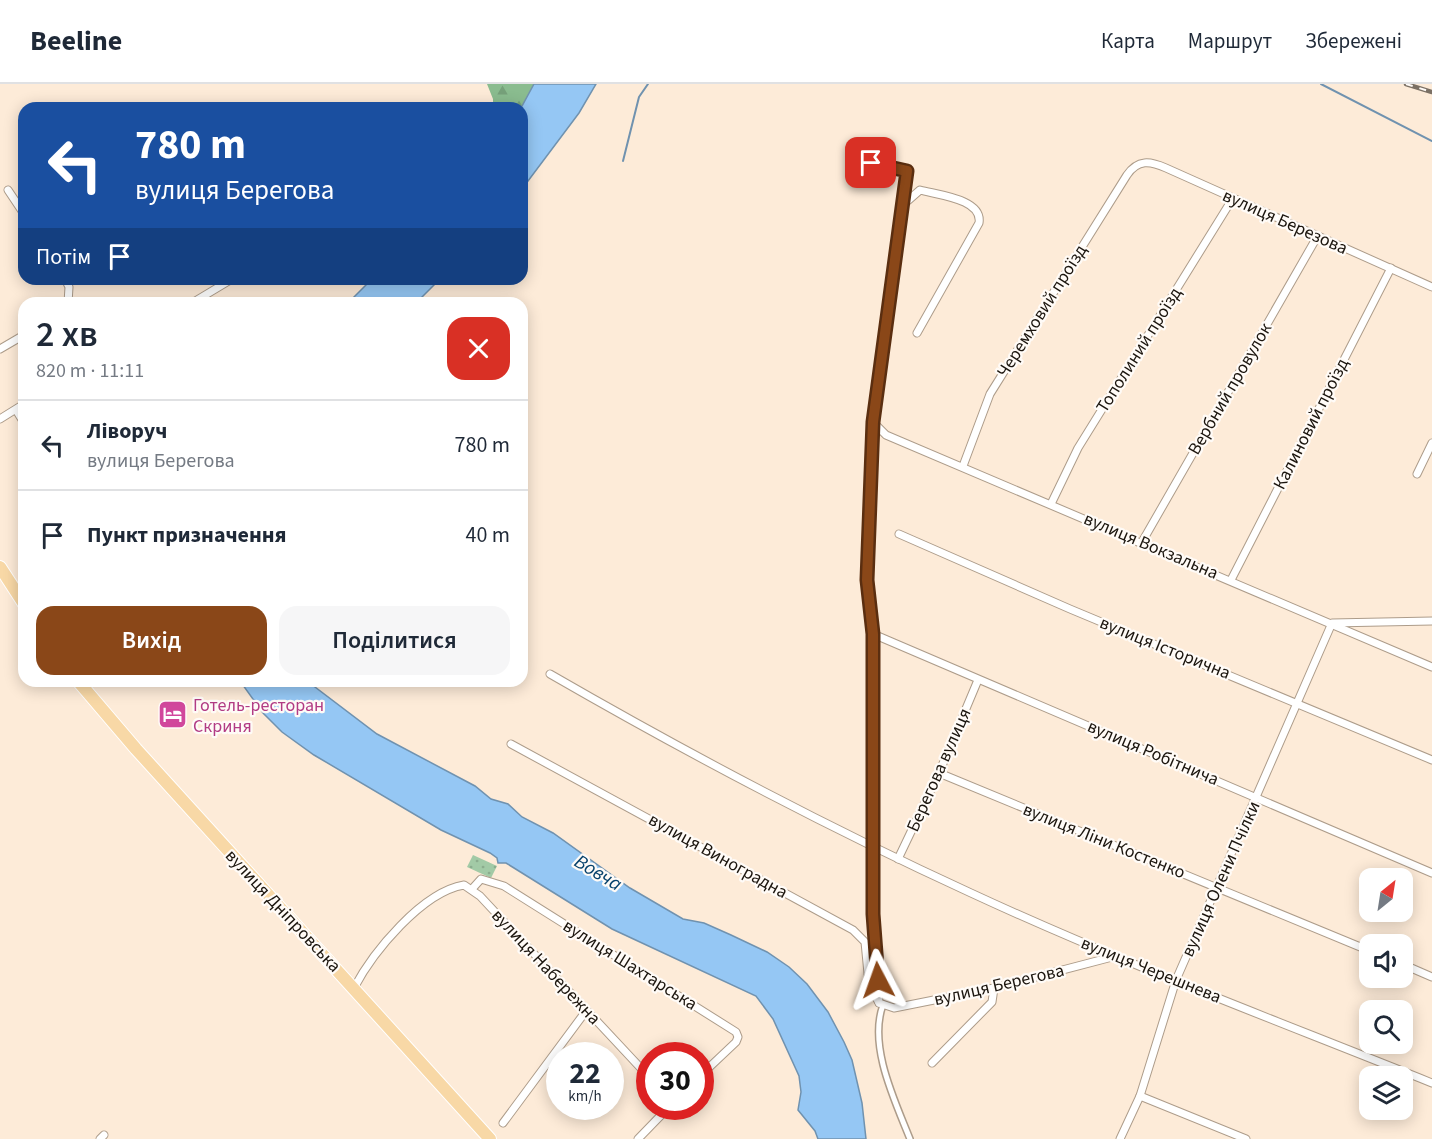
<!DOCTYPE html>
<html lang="uk">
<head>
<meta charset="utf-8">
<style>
  body { margin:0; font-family:"Source Sans 3",sans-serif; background:#f6f6f7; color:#1f2937; height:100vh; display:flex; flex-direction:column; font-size:22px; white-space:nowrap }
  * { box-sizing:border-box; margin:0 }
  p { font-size:20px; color:#747a83 }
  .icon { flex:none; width:33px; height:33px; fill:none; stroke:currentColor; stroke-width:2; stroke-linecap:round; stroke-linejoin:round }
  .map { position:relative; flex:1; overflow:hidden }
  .sheet { position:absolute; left:18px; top:213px; width:510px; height:390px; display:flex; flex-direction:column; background:#fff; border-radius:18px; box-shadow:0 3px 15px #0003 }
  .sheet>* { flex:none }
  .banner { position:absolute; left:18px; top:18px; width:510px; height:183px; border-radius:18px; box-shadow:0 3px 15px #0003; background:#1a4fa0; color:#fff; overflow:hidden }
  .needle { width:39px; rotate:30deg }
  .buttons { position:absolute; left:1359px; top:784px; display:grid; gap:12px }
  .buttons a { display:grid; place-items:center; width:54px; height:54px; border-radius:12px; background:#fff; box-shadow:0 3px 15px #0003; font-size:30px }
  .speed { position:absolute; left:546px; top:958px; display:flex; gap:12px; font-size:30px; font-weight:700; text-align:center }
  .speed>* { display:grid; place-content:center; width:78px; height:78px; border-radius:50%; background:#fff; box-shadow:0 3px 15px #0003; line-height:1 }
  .speed small { font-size:15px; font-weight:400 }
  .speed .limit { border:9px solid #d22; background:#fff; color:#111 }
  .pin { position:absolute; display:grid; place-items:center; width:51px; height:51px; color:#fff; margin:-26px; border-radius:12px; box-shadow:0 3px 9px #0006 }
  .me { position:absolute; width:66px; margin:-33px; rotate:356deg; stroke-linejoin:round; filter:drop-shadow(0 0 4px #0008) }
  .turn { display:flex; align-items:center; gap:21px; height:126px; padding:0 18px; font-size:27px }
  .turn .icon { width:78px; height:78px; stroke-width:2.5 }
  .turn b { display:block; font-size:42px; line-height:51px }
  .then { display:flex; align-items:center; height:57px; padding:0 18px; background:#0003; gap:12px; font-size:22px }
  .round { display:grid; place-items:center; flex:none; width:63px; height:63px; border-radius:18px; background:#f6f6f7 }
  .head { display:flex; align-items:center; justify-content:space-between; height:102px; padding:0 18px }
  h1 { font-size:36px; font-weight:600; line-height:45px }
  .action { display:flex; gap:12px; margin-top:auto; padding:12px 18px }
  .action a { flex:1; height:69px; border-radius:18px; background:#8a4718; color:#fff; font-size:24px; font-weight:600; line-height:69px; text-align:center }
  .action a+a { background:#f6f6f7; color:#1f2937 }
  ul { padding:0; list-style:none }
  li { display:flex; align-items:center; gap:18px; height:90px; padding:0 18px; border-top:2px solid #e0e1e3 }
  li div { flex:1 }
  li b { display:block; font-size:22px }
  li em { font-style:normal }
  header { display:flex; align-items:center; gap:36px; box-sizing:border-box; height:84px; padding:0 30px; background:#fff; border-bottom:2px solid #e0e1e3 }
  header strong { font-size:28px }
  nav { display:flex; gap:33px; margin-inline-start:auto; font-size:21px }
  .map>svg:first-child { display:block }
</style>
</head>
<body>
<header>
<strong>Beeline</strong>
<nav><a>Карта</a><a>Маршрут</a><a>Збережені</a></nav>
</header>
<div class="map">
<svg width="1432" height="1055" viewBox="0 0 1432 1055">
  <defs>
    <pattern id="forest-firs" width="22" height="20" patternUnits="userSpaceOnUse" patternTransform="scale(1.5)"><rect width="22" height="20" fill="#8abc8f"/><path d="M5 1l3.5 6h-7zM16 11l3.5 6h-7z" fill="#76a17a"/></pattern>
    <pattern id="park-dots" width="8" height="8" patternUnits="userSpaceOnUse" patternTransform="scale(1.5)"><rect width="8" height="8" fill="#a2caa6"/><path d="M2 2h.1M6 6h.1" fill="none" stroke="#8bad8e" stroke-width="1.8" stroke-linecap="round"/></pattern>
  </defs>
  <rect width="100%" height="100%" fill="#fdebd8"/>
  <polygon fill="url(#forest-firs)" points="487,0 534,0 521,24 493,24 493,15"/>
  <polygon fill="url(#park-dots)" points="473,771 497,782 491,794 467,783"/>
  <g fill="#95c7f4" stroke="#7092af" stroke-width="1.5">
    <polygon points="534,0 596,0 579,29 522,105 521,24"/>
    <polygon points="372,195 440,195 416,219 348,219"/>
    <polygon points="240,597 307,597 377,650 475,702 491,715 508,720 522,733 553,749 630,804 683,835 704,839 731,851 767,868 789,883 807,900 828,928 844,958 852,976 862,1019 866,1055 818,1055 815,1047 798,1026 801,1008 799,992 773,935 756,912 612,845 506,779 498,779 497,774 490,769 441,746 314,671 282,648 263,629"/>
  </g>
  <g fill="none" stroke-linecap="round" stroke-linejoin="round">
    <g stroke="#7092af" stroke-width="2">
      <polyline points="1321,0 1432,57"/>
      <polyline points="623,77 639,13 648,0"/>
    </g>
    <defs>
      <path id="pedestrian" d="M883,921c-15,41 12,96 27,134"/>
      <g id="minor">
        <polyline points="871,79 907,86 873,338 868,497 873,550 873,829 879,919 894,924 994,904 1116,872"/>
        <polyline points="8,106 24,130"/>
        <path d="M904,120l16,-14c18,5 63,9 59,33l-62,110"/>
        <polyline points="65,195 69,203 68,219"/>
        <polyline points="192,219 232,195"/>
        <polyline points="0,265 24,251"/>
        <polyline points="16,326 24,339"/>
        <polyline points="0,335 24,320"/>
        <polyline points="873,338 886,351 1432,583"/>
        <path d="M963,382l27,-72 137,-219c11,-16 23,-14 39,-7l266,119"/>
        <polyline points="1417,390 1432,359"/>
        <polyline points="1051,420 1078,364 1233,114"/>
        <polyline points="899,450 1070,525 1432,676"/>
        <polyline points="1142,458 1317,153"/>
        <polyline points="1231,496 1391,184"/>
        <polyline points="873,550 1432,789"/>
        <path d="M550,590c137,79 277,153 421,219 151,70 307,128 461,190"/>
        <polyline points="511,660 853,846 865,858 869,900 879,919"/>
        <polyline points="939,689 1370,867"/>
        <polyline points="898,775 939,689 978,596"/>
        <polyline points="472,805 481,795 504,802 736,948 738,953 736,958 700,992"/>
        <polyline points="1402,880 1432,893"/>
        <path d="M354,904c19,-36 68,-96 110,-103l16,11 170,182"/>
        <polyline points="932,979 992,918 994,904"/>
        <polyline points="1140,1012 1246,1055"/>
        <polyline points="503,1039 586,927"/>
        <polyline points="100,1055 104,1051"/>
        <polyline points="638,1055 669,1023"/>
        <polyline points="1120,1055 1140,1012 1176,896 1332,539 1432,537"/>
      </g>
      <g id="trunk">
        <polyline points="0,483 24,520"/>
        <polyline points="78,597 136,665 490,1055"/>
      </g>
    </defs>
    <use href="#pedestrian" stroke="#ad9c8a" stroke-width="8"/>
    <use href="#minor" stroke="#ad9c8a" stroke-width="9"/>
    <use href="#trunk" stroke="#fff" stroke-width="14"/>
    <use href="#pedestrian" stroke="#fff" stroke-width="5"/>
    <use href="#minor" stroke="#fff" stroke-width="7"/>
    <use href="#trunk" stroke="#f8d8a6" stroke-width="12"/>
    <defs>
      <polyline id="rail" points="1406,0 1432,8"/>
    </defs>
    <use href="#rail" stroke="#7b7064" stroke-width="4.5"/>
    <use href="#rail" stroke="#fffbf7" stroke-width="2" stroke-dasharray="7" stroke-linecap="butt"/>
  </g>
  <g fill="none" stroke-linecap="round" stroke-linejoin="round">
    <defs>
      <polyline id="route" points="871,79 907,87 873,338 867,496 873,550 873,830 878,896"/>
    </defs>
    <use href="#route" stroke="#5a2e10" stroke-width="15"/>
    <use href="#route" stroke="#8a4718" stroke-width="10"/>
  </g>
  <defs>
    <symbol id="hotel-square" viewBox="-11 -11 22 22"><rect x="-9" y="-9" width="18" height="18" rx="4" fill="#d1479c" stroke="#fffbf7"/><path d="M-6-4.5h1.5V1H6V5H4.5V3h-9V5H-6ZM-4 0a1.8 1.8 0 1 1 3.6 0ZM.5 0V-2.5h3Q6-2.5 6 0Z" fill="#fff"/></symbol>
  </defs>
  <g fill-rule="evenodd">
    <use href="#hotel-square" x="156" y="614" width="33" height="33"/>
  </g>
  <g text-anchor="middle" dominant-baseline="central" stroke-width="4.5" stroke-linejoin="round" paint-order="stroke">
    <g font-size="18" fill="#1b150e" stroke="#fffbf7">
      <text transform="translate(1285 138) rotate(24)">вулиця Березова</text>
      <text transform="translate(1042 227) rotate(-58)">Черемховий проїзд</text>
      <text transform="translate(1139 266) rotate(-58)">Тополиний проїзд</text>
      <text transform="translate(1230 305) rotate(-60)">Вербний провулок</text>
      <text transform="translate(1311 340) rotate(-63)">Калиновий проїзд</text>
      <text transform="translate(1151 462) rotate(23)">вулиця Вокзальна</text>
      <text transform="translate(1165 564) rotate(22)">вулиця Історична</text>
      <text transform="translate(1153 669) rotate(23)">вулиця Робітнича</text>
      <text transform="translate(939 686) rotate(-66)">Берегова вулиця</text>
      <text transform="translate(1104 757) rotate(22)">вулиця Ліни Костенко</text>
      <text transform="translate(718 772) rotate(29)">вулиця Виноградна</text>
      <text transform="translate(1221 795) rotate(-66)">вулиця Олени Пчілки</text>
      <text transform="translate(283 827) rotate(47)">вулиця Дніпровська</text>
      <text transform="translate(630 881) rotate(32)">вулиця Шахтарська</text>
      <text transform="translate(546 883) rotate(47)">вулиця Набережна</text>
      <text transform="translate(1151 886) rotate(22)">вулиця Черешнева</text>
      <text transform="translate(999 901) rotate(-13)">вулиця Берегова</text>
    </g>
    <g font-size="18" fill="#b23c85" stroke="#fffbf7" text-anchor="start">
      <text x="193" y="621">Готель-ресторан<tspan x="193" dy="21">Скриня</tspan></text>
    </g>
    <g font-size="20" font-style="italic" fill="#07426c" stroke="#fffbf7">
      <text transform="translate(598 789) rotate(31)">Вовча</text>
    </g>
  </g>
</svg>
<div class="buttons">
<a><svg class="needle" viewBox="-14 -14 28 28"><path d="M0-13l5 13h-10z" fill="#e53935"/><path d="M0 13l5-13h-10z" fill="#747a83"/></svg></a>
<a><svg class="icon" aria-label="sound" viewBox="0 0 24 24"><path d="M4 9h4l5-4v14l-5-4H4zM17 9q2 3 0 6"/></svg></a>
<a><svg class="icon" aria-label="search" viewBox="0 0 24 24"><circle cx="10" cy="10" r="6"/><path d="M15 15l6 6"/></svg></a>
<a><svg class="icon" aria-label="layers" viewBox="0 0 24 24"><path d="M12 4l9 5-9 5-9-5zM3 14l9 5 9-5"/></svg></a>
</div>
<div class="speed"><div>22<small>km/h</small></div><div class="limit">30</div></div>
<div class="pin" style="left:871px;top:79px;background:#d93025"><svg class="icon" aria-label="arrive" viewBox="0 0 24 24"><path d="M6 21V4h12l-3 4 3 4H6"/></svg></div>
<svg class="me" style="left:878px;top:896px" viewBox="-20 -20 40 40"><path d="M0-17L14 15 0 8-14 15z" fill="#8a4718" stroke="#fff" stroke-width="4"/></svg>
<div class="banner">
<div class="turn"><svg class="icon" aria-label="left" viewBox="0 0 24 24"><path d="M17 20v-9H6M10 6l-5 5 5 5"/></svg><div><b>780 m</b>вулиця Берегова</div></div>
<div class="then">Потім<svg class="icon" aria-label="arrive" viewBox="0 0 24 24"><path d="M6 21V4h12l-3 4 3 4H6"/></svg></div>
</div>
<section class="sheet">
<div class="head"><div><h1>2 хв</h1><p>820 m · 11:11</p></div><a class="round" style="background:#d93025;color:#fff"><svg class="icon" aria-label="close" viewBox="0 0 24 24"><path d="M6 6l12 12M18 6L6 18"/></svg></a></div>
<ul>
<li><svg class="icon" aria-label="left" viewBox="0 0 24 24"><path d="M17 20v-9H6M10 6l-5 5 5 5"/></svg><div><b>Ліворуч</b><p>вулиця Берегова</p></div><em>780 m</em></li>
<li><svg class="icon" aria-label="arrive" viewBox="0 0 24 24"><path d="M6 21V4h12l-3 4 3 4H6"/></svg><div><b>Пункт призначення</b></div><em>40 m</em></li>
</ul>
<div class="action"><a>Вихід</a><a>Поділитися</a></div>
</section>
</div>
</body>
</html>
